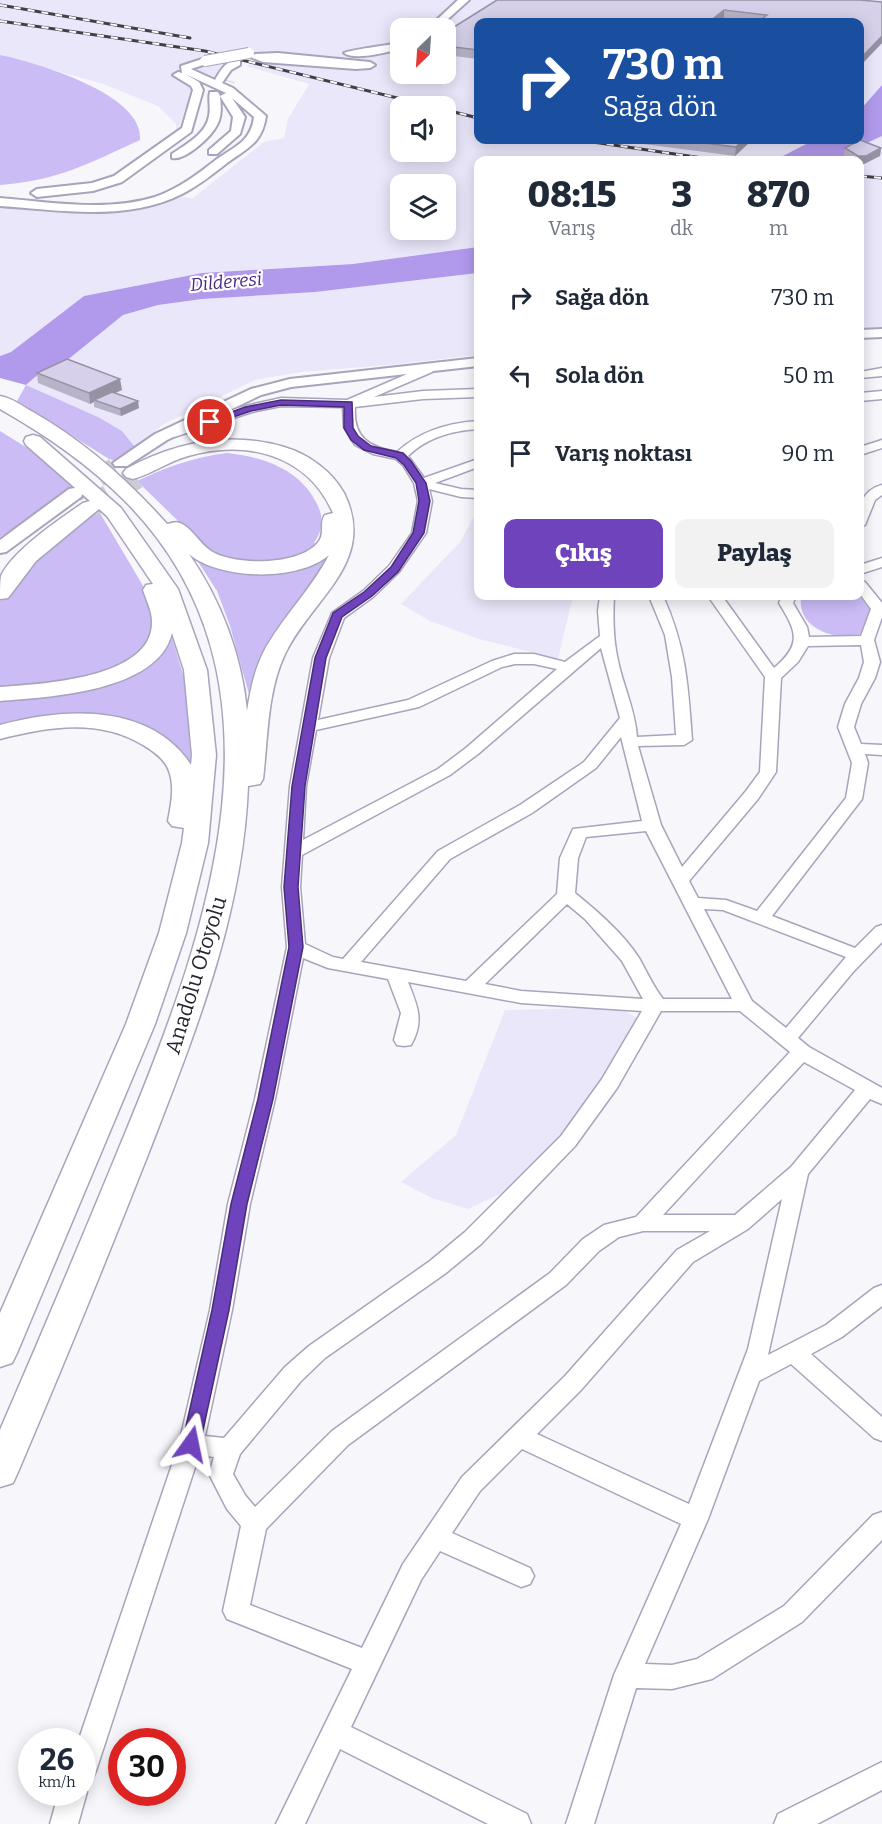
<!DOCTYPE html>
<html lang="tr">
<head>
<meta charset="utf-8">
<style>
  body { margin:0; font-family:Bitter,serif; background:#f2f2f3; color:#1f2937; height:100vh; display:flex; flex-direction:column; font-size:22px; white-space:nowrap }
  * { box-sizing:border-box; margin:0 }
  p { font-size:20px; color:#747a83 }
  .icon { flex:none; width:33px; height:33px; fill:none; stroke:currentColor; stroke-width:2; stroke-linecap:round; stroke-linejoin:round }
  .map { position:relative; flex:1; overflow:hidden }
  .details { position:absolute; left:474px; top:156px; width:390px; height:444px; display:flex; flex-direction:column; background:#fff; border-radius:12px; box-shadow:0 3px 15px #0003 }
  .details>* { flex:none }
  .top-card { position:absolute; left:474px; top:18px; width:390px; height:126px; border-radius:12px; box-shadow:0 3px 15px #0003; background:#1a4fa0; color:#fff; overflow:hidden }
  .needle { width:39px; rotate:205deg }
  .fabs { position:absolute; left:390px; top:18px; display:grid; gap:12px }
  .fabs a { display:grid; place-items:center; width:66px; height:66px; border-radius:12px; background:#fff; box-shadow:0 3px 15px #0003; font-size:30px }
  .speed { position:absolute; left:18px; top:1728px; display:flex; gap:12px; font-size:30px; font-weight:700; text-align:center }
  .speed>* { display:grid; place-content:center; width:78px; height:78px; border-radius:50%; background:#fff; box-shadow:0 3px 15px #0003; line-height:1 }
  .speed small { font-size:15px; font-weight:400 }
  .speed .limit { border:9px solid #d22; background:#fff; color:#111 }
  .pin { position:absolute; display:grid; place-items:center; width:51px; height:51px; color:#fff; margin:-26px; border:3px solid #fff; border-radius:50%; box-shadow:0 2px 6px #0007 }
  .me { position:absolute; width:66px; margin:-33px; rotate:12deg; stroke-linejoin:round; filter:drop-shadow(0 0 4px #0008) }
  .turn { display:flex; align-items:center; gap:21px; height:126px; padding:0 30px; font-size:27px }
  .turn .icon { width:78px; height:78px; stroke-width:2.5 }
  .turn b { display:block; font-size:42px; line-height:51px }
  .eta { display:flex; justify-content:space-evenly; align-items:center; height:102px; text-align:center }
  .eta b { font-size:36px; font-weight:800; line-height:42px }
  .action { display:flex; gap:12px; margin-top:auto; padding:12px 30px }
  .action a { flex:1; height:69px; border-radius:12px; background:#6f43bb; color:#fff; font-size:24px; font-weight:800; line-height:69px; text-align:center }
  .action a+a { background:#f2f2f3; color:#1f2937 }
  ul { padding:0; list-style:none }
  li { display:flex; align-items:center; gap:18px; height:78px; padding:0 30px }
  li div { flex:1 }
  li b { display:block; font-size:22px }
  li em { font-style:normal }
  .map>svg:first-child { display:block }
</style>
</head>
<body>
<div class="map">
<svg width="882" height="1824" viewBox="0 0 882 1824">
  <rect width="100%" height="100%" fill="#f7f6fb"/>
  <g fill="#ebe7fb" fill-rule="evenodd">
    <path d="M0,0h882v85l-22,25v-88h-382v118h336l-39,20h-297v87l-125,17 -151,9 -118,23 -73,56 -11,4v-151l136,3 23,-5 14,-7 20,2 71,-56 20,-4 4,-19 21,-35 -63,-18 15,-5 -13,-4 -27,8 -6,15 -19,-1 -19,53 -1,-8 -18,-18 -55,-22 -103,-29zM400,28h46v46h-46zM400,106h46v46h-46zM400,184h46v46h-46z"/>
    <polygon points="882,136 882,329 860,330 860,160 841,160 854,149"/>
    <polygon points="478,273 478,355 389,365 301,372 255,380 164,424 135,447 122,431 98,417 26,385 35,377 60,366 123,315 158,305 202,299 315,292"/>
    <polygon points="478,508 478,596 573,596 558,659 479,639 430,621 401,604 461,541"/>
    <polygon points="590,1008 620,1009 638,1018 584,1111 519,1185 468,1209 432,1198 401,1182 456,1135 505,1010"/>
  </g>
  <g fill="#cbbcf6">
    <path d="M0,55c34,7 145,39 140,85 -50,23 -83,41 -140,45z"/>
    <polygon points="26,385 98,417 122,431 135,447 121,462 109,459 17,401"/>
    <polygon points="0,431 29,449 75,488 0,537"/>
    <path d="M227,453c37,4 73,16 90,51 7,14 6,26 -3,39l5,2 -28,14 -24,3 -33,-1 -24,-9 -73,-71c29,-14 58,-24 90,-28z"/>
    <polygon points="94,509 100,513 149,596 156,624 145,649 103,676 0,691 0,601 33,558"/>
    <polygon points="329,553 332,555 267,650 249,694 230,626 217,591 197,560 216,567 243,571"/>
    <path d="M801,596h58l12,15c-3,8 -5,16 -10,22 -6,6 -15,5 -23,3 -22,-4 -40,-16 -37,-40z"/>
    <path d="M172,638l13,43 6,82c-16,-17 -31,-30 -52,-38l-139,1v-25c49,-5 116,-7 155,-41 7,-6 12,-15 17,-22z"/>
  </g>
  <g fill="#b19aec">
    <polygon points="882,85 882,136 854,149 841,160 775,160 814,140 860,140 860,110"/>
    <polygon points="478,247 478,273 315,292 202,299 158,305 123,315 60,366 35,377 26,385 0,378 0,356 11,352 84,296 202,273 353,264"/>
  </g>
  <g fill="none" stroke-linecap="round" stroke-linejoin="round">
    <polyline stroke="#cdccd2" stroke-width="10" stroke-dasharray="10 5" stroke-linecap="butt" points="225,96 230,81"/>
    <polyline stroke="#cdccd2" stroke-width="19" stroke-dasharray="19 9" stroke-linecap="butt" points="75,493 121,463"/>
    <polyline stroke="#cdccd2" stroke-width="22" stroke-dasharray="22 11" stroke-linecap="butt" points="90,507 138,477"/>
    <defs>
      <g id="minor">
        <path d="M428,365l6,4 -2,3 -58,25 49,-6 55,-2v8l-55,2 -68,8c-2,31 14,40 42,45 23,-21 51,-29 81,-31v8c-27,2 -50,8 -70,27l16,22 54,-19v8l-43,16 26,6 17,1v8l-17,-1 -32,-8 3,12 -6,32 -27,39 -26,25 -29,21 -15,40 -11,62 90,-20 84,-39 22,-7h20l31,8 35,-26 -2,-25 2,-15h14c-1,19 -1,40 3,60 5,28 18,52 20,81l39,-2 -4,-58 -7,-42 -16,-39h14c23,51 25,88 29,144l-8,5 -46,1 23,79 21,42 64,-76 14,-19 5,-95 -57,-81h14l52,72c28,-24 23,-36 5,-65l3,-7h14l-3,7 14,24 2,10 52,-1 10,-27 -11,-15v-13l5,1 17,21v14l-8,23 6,22 -5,16 -14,26 -7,23 7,17 21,1v10l-17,-1 3,9 -6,36 -90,117 83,32 21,-21 6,-2v17l-29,30 -55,66 11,9 73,41v16l-12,-5 -62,75 -40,181 58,-30 48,-37 8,-3v21l-40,31 -31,17 71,63v24l-8,-3 -83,-74 -32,17 -51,138 -63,145 27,1 25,-6 87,-53 89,-91 9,-3v28l-80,82 -90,57 -40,10 -36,-1 -42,136h-28l48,-149 67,-151 -159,-75 -42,42 -28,42 78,35 4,8 -4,8 -9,3 -81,-36 -19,29 -70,147 176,87 4,10h-43l-148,-75 -35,75h-29l76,-155 -125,-50 -4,-8 18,-85 -14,-17 -18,-35 5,-17 -15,-2 -103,316 -4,9 -9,4 4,8 -9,32h-28l9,-32h23v-50h-4l101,-298 31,-134 18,-106 27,-105 32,-152 -5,-60 8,-101 23,-128 19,-45 31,-22 26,-25 23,-33 6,-32 -4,-18 -11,-18 -7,-6 -23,-5 -18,-9 -11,-18 -1,-20 -62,-1 -29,6 -78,25 -6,-4 2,-3 75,-24 36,-8 66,2zM861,645l3,17 -5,16 -14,26 -7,23 14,36 -6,35 -89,113 -31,-11 -28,-2 -9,-17 69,-82 18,-27 5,-94 17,-16 10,-16zM601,648l19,70 -36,44 -64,43 -82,46 -95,108 -10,-2 -28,-13 -5,-57 2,-32 148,-80 28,-21zM515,664h19l23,5 -91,79 -28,21 -135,71 3,-54 10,-56 103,-23 83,-40zM621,737l21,84 -69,8 -13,29 -3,36 -91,87 -105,-19 89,-103 82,-46 64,-45zM646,831l86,168h-69c-10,-13 -16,-27 -24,-41 -16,-25 -42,-47 -64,-65l3,-35 8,-21zM567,904l18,15 37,42 21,38 -122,-8 -36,-7zM704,909l19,1 123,47 -60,71 -34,-27zM303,958l25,10 60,11 13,34 -7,27 3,5 7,1 7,-1c14,-24 6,-40 -3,-63l113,21 121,8 -40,68 -41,57 -96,96 -35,29 -121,85 -24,21 -61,71 -19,-2 27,-126 18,-106 25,-105zM661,1011h79l50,41 -154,165 -32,8 -21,14 -33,34 -218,158 -77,76 -10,-12 -12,-21 7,-20 61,-73 24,-23 121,-85 35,-29 94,-98 42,-58zM804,1062l51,28 -64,77 -56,48h-72zM782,1199l-34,150 -59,155 -152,-70 44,-44 112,-128 55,-33zM643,1231h67l-33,19 -112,126 -103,101 -59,87 -41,84 -112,-43 16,-76 82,-84 218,-160 33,-34 20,-14z"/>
        <polygon points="882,368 882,376 860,378 860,372"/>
        <polygon points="882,391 882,399 860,401 860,393"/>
        <polygon points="882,440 882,448 860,455 860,447"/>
        <path d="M882,485v10l-7,5 -10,25 -5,1c0,-19 0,-35 22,-41z"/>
        <polygon points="882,558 882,567 860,574 860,565"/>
        <polygon points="882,1762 882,1790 817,1824 774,1824 778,1814"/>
      </g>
      <g id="major">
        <polygon points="458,0 469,0 438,28 428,28"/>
        <path d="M400,43v6c-13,3 -45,12 -56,4 5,-3 45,-8 56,-10z"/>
        <polygon points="278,53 370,62 375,65 370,68 356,69 263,62 250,57 255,54"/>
        <path d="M205,58l4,1v4l-18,6 24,11c6,-10 11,-21 25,-19v4l-9,5 -9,13 11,5 33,28c-4,27 -18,32 -39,47 -14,11 -29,23 -45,31 -55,28 -123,16 -182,12v-8c49,4 107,14 155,-1 23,-8 43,-23 62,-38 19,-13 34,-18 37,-42l-22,-19 13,19 -5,17 -23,20h-8v-4l22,-19 2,-14 -13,-21c1,10 2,20 -3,29 -6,12 -32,36 -45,33v-4c14,-10 34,-20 37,-38 2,-8 -1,-17 1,-24h8l2,4 6,-3 -41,-19 14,8 4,8 -12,42 -69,50 -29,9 -56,6 -6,-4 6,-4 55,-6 22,-7 68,-48 11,-38 -2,-4 -18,-11 5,-3 4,1 -1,-7z"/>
        <polygon points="882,329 882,337 860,338 860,330"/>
        <polygon points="478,358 478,366 291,387 261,395 167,440 127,466 115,466 113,463 155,434 251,389 290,379"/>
        <polygon points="75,488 81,489 83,493 81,497 6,552 0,553 0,540 69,489"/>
      </g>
      <g id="highway">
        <path d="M0,396c12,2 22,10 33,16 52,30 95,68 134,112 5,-1 9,-3 13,-1 12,5 20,21 31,28 23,15 91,15 108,-10 6,-8 0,-19 6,-26l8,-2c-25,-58 -86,-74 -145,-57 -19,5 -36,18 -55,23l-7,-2 -3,-4 3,-4c50,-27 103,-38 158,-22 24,7 48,24 60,46 34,69 -32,105 -59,161 -18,38 -17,84 -22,125l-3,5 -12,2c-5,129 -53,247 -99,366 -42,107 -86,214 -131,320l-5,11 -13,4v-57c43,-99 85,-199 126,-299 81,-197 175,-453 -1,-630 -37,-37 -79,-66 -125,-92zM189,554c30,26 109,28 140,1 -18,35 -47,62 -66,98 -9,18 -13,39 -16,58 -5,-55 -26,-111 -58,-157z"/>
        <path d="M33,435l7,2 81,71 57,81 29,81 9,85 -8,88 -22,90 -31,91 -138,329 -5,10 -12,4v-54l126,-289 33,-91 23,-90 2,-15 -12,-2 -4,-5c3,-16 7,-34 1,-50 -4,-12 -16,-20 -26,-26 -45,-27 -95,-18 -143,-6v-14c63,-17 150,-23 191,40l1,-10 -8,-85 -12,-37c-14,59 -123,64 -172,68v-14c40,-3 154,-8 152,-66 0,-10 -6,-22 -9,-31l3,-5 7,-1 -46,-68 -8,-7 -63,52 -28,37 -8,1c0,-6 0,-17 1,-23 11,-25 60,-58 82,-73l7,-2 -64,-56 -2,-4 2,-4z"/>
      </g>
    </defs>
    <use href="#minor" stroke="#a9a3bc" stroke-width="3"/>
    <use href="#major" stroke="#a9a3bc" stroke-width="4"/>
    <use href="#highway" stroke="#a9a3bc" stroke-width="3"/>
    <use href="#minor" fill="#fff" fill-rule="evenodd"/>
    <use href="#major" fill="#fff" fill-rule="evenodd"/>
    <use href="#highway" fill="#fff" fill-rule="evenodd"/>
    <defs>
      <g id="rail">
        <polyline points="0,5 190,38"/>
        <polyline points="0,21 205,51 430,106"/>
        <polyline points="446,110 478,118"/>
        <polyline points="579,140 716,160"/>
        <polyline points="860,176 882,178"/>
      </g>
    </defs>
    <use href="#rail" stroke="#413f49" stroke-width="3"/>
    <use href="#rail" stroke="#fff" stroke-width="2" stroke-dasharray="7" stroke-linecap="butt"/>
    <defs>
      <polyline id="major-bridge" points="205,61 249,53"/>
    </defs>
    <use href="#major-bridge" stroke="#a9a3bc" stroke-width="12" stroke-linecap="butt"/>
    <use href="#major-bridge" stroke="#fff" stroke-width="10"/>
  </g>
  <g fill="#b8b3c9">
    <polygon points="497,0 882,2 882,43 860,66 860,22 759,22 724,18 718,22 478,22 478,59 446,55 446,32"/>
    <polygon points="613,140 752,140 735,156"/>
    <polygon points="845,148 881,148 880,156 864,164 860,160 851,160 844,156"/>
    <polygon points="37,373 122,390 115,393 139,408 121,416 94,407 94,402 90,404 38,383"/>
  </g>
  <g fill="#9692a4">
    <polygon points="724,10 724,18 718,22 709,22"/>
    <polygon points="882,36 882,43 860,66 860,59"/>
    <polygon points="743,140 752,140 735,156 736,147"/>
    <polygon points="881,148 880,156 864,164 860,165 860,160 858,160 858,156"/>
    <polygon points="120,379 122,390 97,401 94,400 94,402 90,404 89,393"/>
    <polygon points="138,401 139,408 121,416 120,409"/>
  </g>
  <g fill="#d6d0ea" stroke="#9692a4" stroke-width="1.5">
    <polygon points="497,0 860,0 882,2 882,36 860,59 860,22 758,22 767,15 724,10 709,22 478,22 478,50 446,46 446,32"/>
    <polygon points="681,140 743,140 736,147"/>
    <polygon points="860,140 881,148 866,156 858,156 845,148"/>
    <polygon points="67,359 120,379 89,393 37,373"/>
    <polygon points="112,392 138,401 120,409 94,400"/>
  </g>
  <polygon fill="#6f43bb" stroke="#482c7a" stroke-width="1.5" points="281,400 352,402 353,428 358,436 371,446 403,453 411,461 426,483 430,501 424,533 398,572 372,596 342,617 326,658 305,786 298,887 303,947 273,1099 247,1204 229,1310 200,1444 197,1450 191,1452 184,1450 182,1444 212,1310 231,1204 258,1099 289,947 284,887 292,786 315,658 333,613 364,592 391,567 413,533 419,501 416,483 404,465 396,458 364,450 351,440 344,428 344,407 281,405 251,411 210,425 205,422 245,407"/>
  <g text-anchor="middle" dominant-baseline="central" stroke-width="4.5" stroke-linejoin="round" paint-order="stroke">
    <g font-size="18" font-style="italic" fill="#4b2886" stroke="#fff">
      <text transform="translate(226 282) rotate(-5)">Dilderesi</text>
    </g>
    <g font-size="21" fill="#26242e" stroke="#fff">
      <text transform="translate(196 975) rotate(-73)">Anadolu Otoyolu</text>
    </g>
  </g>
</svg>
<div class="fabs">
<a><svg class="needle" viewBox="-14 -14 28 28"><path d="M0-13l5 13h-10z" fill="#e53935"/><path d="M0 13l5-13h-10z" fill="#747a83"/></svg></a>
<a><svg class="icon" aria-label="sound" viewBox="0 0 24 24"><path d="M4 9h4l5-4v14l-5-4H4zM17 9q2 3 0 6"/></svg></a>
<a><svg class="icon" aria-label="layers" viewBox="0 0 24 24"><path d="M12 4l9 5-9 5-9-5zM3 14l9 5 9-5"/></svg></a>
</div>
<div class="speed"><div>26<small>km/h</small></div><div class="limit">30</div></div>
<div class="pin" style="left:210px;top:422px;background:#d93025"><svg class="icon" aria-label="arrive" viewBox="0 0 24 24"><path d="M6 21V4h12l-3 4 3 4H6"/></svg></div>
<svg class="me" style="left:191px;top:1444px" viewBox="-20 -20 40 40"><path d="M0-17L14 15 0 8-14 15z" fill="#6f43bb" stroke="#fff" stroke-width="4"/></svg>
<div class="top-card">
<div class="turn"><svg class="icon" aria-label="right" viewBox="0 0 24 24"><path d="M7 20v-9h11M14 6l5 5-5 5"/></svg><div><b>730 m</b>Sağa dön</div></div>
</div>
<section class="details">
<div class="eta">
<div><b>08:15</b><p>Varış</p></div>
<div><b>3</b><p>dk</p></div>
<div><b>870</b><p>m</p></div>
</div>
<ul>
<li><svg class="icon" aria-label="right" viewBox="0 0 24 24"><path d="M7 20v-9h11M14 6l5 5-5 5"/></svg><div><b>Sağa dön</b></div><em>730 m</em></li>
<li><svg class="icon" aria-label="left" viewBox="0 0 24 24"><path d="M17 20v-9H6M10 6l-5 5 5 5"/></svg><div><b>Sola dön</b></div><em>50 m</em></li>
<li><svg class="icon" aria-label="arrive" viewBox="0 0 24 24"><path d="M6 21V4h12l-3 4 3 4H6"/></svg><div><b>Varış noktası</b></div><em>90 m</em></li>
</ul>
<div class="action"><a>Çıkış</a><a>Paylaş</a></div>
</section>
</div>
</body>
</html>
